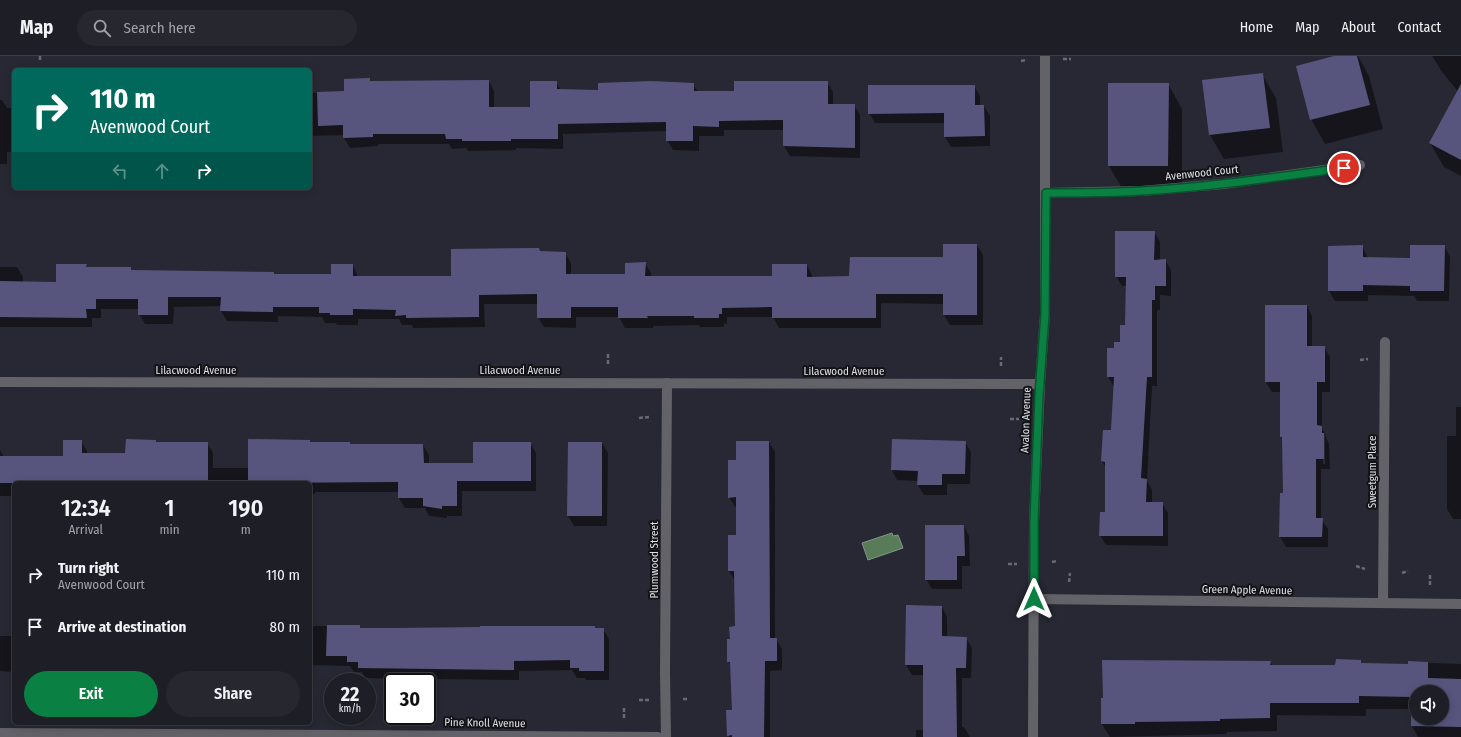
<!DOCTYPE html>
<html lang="en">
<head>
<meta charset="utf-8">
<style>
  body { margin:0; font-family:"Fira Sans Condensed",sans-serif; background:#26272f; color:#f1f3f6; height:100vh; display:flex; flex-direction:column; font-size:15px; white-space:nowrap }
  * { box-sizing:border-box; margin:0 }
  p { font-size:13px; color:#a1a2a7 }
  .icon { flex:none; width:22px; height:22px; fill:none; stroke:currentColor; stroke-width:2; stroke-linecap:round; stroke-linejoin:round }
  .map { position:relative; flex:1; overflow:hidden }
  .sheet { position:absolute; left:12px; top:425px; width:300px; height:244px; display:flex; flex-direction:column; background:#1e1e27; border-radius:6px; box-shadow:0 2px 10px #0003,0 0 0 1px #3c3c44 }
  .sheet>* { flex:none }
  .hud { position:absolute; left:12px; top:12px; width:300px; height:122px; border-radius:6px; box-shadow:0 2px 10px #0003,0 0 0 1px #3c3c44; background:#00695c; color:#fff; overflow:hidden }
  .tools { position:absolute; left:1409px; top:629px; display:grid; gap:8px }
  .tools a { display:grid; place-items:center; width:40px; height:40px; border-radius:50%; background:#1e1e27; box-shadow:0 2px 10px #0003,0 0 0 1px #3c3c44; font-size:20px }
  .speed { position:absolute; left:324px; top:617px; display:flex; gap:8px; font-size:20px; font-weight:700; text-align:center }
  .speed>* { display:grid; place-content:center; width:52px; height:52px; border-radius:50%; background:#1e1e27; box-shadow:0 2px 10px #0003,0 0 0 1px #3c3c44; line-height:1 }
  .speed small { font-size:10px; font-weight:400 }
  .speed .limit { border:2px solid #111; border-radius:6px; background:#fff; color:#111 }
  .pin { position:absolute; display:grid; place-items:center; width:34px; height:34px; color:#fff; margin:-17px; border:2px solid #fff; border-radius:50%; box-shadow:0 1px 4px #0007 }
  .me { position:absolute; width:44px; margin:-22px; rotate:0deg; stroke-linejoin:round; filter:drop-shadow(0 0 3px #0008) }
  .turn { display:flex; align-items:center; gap:14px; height:84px; padding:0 12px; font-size:18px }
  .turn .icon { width:52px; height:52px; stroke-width:2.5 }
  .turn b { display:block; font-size:28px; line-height:34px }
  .lanes { display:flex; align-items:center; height:38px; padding:0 12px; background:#0003; justify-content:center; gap:20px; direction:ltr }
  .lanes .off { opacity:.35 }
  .eta { display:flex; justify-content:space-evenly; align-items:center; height:68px; text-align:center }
  .eta b { font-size:24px; font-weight:600; line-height:28px }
  .action { display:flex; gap:8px; margin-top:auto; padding:8px 12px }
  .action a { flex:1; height:46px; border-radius:24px; background:#0b8043; color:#fff; font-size:16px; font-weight:600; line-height:46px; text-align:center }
  .action a+a { background:#26272f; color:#f1f3f6 }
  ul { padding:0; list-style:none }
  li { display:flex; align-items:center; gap:12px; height:52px; padding:0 12px }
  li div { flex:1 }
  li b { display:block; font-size:15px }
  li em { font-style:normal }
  header { display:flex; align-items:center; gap:24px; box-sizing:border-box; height:56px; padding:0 20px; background:#1e1e27; border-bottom:1px solid #3c3c44 }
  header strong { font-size:19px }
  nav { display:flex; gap:22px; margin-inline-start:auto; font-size:14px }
  .search { width:280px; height:36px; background:#26272f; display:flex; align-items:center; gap:10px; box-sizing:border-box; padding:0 14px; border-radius:22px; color:#a1a2a7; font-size:15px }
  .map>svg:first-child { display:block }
</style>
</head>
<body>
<header>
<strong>Map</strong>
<div class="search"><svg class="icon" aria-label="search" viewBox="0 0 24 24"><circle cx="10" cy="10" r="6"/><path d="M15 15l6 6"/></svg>Search here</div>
<nav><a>Home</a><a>Map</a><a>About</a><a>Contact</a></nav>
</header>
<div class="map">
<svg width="1461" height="681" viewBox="0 0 1461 681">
  <rect width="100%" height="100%" fill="#282834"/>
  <polygon fill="#587b58" stroke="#809983" points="892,477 893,480 898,479 903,492 868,504 862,487"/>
  <g fill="#0007" fill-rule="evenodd">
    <polygon points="1338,0 1358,0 1369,20 1383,73 1325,88 1311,63"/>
    <polygon points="1432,0 1461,0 1461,39 1442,16"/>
    <polygon points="1262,18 1276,42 1283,96 1224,103 1210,79 1203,25"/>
    <polygon points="370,23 371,26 489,25 494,35 494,52 531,52 556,26 561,34 599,35 693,28 698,36 735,36 827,26 833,36 833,49 854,49 860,59 860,102 790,100 784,90 784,74 724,74 724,80 699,80 699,95 673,94 667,84 667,75 563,78 563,93 516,92 516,94 468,95 467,92 452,93 449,88 378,88 378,90 350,92 344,82 344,79 310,80 310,37 345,36"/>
    <polygon points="1168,28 1182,53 1182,134 1123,134 1109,110"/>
    <polygon points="974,30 980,40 980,50 984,50 990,60 990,90 951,91 945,81 945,67 875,67 869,57"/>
    <polygon points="0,44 2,44 7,52 14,52 14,96 7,96 7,108 0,108"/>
    <polygon points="1461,58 1461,120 1444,111 1430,87"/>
    <polygon points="1154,176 1160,186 1160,205 1165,204 1171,214 1171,240 1160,239 1160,254 1157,254 1157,330 1152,330 1147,425 1152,434 1152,447 1162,447 1168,457 1168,490 1106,489 1100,479 1106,457 1106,412 1102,405 1112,375 1114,331 1108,321 1115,293 1121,287 1126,270 1127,230 1122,230 1116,220"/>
    <polygon points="977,189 983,199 983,269 950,269 944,259 944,248 881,247 881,272 779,272 773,261 727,261 727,268 724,267 724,271 700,271 699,269 653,270 653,272 625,272 619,261 576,261 576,272 544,271 538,261 538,248 484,248 485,271 413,272 412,269 402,269 399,263 358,263 358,269 337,269 336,267 325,267 322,261 278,260 278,266 227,265 221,255 222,250 174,251 173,268 145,268 139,258 139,253 101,253 101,262 92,262 92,271 0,271 0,211 17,211 23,221 23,226 57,227 86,209 88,212 130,212 132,215 274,219 332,219 353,209 358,221 452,221 539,193 541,196 565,197 571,207 571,219 626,219 645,207 651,217 651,221 773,221 807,209 812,219 812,222 850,221 944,202"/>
    <polygon points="1362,190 1368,202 1411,203 1444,190 1450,200 1449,245 1417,245 1414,240 1368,239 1368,245 1335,245 1329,235"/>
    <path d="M1307,250l5,10v31h12l6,10v35h-8v36l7,16 1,25h-9v50l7,10v18h-42l-6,-10 4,-43 -1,-53 -2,-4v-45h-9l-6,-10zM1323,378l2,2v28h-2z"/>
    <polygon points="1456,351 1461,351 1461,463 1453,463 1447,453 1447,380 1456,380"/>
    <polygon points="892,384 965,386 971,396 970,428 947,428 947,439 924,439 918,429 918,425 897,424 892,414"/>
    <polygon points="81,385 87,395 87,398 126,398 155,385 157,387 207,387 213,397 213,412 249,412 309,385 311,387 350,389 423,389 429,399 429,408 474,408 530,387 536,397 536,435 462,435 462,460 447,460 447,462 429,460 425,452 405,452 399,442 399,436 315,436 315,438 313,438 313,449 310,449 310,427 14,427 14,440 0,440 0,394 4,401 64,401"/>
    <polygon points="769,386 775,396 775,583 776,583 782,593 782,614 770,615 770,681 729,681 728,679 733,655 732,611 728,605 731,584 736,571 735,525 729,515 737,480 737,451 735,451 729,441 737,405"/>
    <polygon points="602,387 608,397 607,470 574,470 568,460"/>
    <polygon points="964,470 969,480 970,510 962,510 962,533 932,533 926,523"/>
    <polygon points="942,551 947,561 947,581 966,582 972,592 971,622 962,622 962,671 964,671 970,681 916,681 916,674 924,674 924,619 912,619 906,609"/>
    <polygon points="310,570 359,570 361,573 603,573 609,583 609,624 586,624 585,622 577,622 572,614 519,615 519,624 365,622 362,616 354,616 350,610 311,609 310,621"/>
    <polygon points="0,580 14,580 14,616 0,615"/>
    <path d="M1360,605l2,3 47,1v-3l52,2v73h-43l-6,-11v-17h-46v7l-89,-1v16l-50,1v2l-117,3 -8,-13 168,-62 3,4h63zM1416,636h26v26h-26z"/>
  </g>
  <g fill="#57557e" fill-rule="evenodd">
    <polygon points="1334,0 1357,0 1370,49 1310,64 1296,10"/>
    <polygon points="1263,17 1270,72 1209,79 1202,24"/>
    <polygon points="370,22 370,25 489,24 489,51 530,51 530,25 557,25 557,33 598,34 598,27 651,25 694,27 694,35 734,35 734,25 828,25 828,48 855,48 855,92 783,90 783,64 719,65 719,71 693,70 693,85 666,85 666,66 558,68 558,83 511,83 511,85 462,85 462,83 446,83 445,78 373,78 373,81 343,82 343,69 318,70 317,36 344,35 344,23"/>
    <polygon points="1108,27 1169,27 1168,110 1108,110"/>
    <polygon points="1461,28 1461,104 1429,87"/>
    <polygon points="868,29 975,29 975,49 984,49 985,80 944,81 944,57 868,58"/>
    <polygon points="1115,175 1155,175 1154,204 1166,203 1166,230 1155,230 1155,244 1152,244 1152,321 1147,321 1141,422 1147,423 1146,446 1163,446 1163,480 1099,480 1100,456 1105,456 1105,406 1101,405 1103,374 1111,374 1114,321 1107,321 1107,292 1114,292 1114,286 1120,286 1120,269 1125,269 1126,221 1115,221"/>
    <polygon points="943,188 977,188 977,259 943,259 943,238 876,238 876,262 772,262 772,251 722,252 722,258 719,258 719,262 694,262 694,260 647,260 648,262 618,262 618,251 571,251 571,262 537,262 537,238 479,239 479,261 406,262 406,259 395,260 396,254 353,253 353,259 330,259 330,257 319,257 319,251 273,251 273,256 220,255 221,241 168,241 168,259 138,259 138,243 96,243 96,253 86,253 87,262 0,261 0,225 56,226 56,208 87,208 86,211 131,211 131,214 274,216 274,218 331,218 331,208 353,208 353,220 451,220 451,193 539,192 540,195 566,196 566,218 625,218 625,207 646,206 645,220 772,220 772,208 807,208 807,221 849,220 850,201 943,201"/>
    <polygon points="1363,189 1363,201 1410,202 1410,189 1445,189 1444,235 1410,235 1410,230 1363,229 1363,235 1328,235 1328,190"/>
    <polygon points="1265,249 1307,249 1307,290 1325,290 1325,326 1317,326 1317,369 1322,370 1322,377 1324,377 1324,403 1316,403 1316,462 1323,462 1322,481 1279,481 1280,437 1283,437 1282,381 1280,381 1280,326 1265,326"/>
    <polygon points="126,383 156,384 156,386 208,386 208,427 0,427 0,400 63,400 63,384 82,384 82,397 125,397"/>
    <polygon points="248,383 310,384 310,386 350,386 350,388 423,388 424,407 473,407 473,386 531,386 531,425 457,425 457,450 442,450 442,453 423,450 423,442 398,442 398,426 248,427"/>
    <polygon points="892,383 966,385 965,418 942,418 942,429 917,429 918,415 891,414"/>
    <polygon points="736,385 769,385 770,582 777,582 777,605 765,605 764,681 732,681 732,679 727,680 726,654 732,654 730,606 727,606 727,583 730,583 729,571 735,570 734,515 728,515 728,479 736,479 736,441 728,442 728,404 736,404"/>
    <polygon points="568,386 602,386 602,460 567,460"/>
    <polygon points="925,469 964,469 965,500 957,500 957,524 925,524"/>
    <polygon points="906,549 942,550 942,580 967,581 966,612 956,612 957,681 923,681 923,609 905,609"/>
    <polygon points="327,569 360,569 360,572 398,572 480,571 480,570 595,570 595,572 604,572 604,615 579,615 579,612 570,612 570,604 514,605 514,614 358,612 358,606 347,606 347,600 326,600"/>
    <path d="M1336,603l25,1v3l47,1v-3l20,1v16l33,1v48l-50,-1v-29l-52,-1v7h-89v15l-50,1v2l-85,1v2h-34v-26h2l-1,-38 169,1 -1,4h65zM1416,636h26v26h-26z"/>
  </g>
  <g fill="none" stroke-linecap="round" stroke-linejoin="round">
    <g stroke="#696974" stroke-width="2.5" stroke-dasharray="4 2" stroke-linecap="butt">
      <polyline points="40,0 40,6"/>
      <polyline points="1063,3 1071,3"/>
      <polyline points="1021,5 1027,4"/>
      <polyline points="608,298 608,308"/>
      <polyline points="1360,304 1368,303"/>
      <polyline points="1001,310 1001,301"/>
      <polyline points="639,362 649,361"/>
      <polyline points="1010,363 1019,363"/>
      <polyline points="1052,506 1057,505"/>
      <polyline points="1008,508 1017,508"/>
      <polyline points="1356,510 1365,513"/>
      <polyline points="1402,517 1408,515"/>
      <polyline points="1069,526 1070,517"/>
      <polyline points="1430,529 1430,519"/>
      <polyline points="683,643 689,643"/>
      <polyline points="639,644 649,644"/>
      <polyline points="624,662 624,651"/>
    </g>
    <polyline stroke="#626268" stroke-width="10" points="1046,137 1141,135 1223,128 1360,109"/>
    <g stroke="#626268" stroke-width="10">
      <polyline points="0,326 1040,328"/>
      <polyline points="1033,543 1461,548"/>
      <polyline points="1383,547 1385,286"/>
      <polyline points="0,677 658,681"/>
      <polyline points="666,681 665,616 667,327"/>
      <polyline points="1033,681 1034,465 1040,328 1045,258 1045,0"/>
    </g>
  </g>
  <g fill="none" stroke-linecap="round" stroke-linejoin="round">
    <defs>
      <path id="route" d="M1034,543v-78l5,-125 6,-82 1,-121c32,0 64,0 95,-2 68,-4 136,-14 203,-23"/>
    </defs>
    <use href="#route" stroke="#07532c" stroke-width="10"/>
    <use href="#route" stroke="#0b8043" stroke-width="7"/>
  </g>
  <g text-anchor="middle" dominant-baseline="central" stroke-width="4" stroke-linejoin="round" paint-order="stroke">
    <g font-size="11" fill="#dfe0e7" stroke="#121217">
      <text transform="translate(1202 117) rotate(-6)">Avenwood Court</text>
      <text x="196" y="314">Lilacwood Avenue</text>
      <text x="520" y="314">Lilacwood Avenue</text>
      <text x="844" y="315">Lilacwood Avenue</text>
      <text transform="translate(1026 364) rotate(-88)">Avalon Avenue</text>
      <text transform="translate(1372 416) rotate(-90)">Sweetgum Place</text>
      <text transform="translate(654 504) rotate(-90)">Plumwood Street</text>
      <text transform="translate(1247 534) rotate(1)">Green Apple Avenue</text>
      <text transform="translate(485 667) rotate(1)">Pine Knoll Avenue</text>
    </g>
  </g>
</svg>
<div class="tools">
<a><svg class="icon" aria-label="sound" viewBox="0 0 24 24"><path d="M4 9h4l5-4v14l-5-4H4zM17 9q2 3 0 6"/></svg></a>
</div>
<div class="speed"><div>22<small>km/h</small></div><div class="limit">30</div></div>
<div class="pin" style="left:1344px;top:112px;background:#d93025"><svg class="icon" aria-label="arrive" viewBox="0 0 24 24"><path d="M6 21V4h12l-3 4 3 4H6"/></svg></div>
<svg class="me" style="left:1034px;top:543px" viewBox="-20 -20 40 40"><path d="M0-17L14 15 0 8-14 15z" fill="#0b8043" stroke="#fff" stroke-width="4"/></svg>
<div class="hud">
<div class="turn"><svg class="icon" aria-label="right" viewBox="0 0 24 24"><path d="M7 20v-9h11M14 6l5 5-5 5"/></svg><div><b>110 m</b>Avenwood Court</div></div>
<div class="lanes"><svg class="icon off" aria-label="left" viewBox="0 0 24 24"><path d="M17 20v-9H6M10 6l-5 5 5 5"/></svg><svg class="icon off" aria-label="ahead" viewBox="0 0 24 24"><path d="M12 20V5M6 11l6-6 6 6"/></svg><svg class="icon" aria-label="right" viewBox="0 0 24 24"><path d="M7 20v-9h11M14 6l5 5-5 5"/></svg></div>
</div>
<section class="sheet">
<div class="eta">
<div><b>12:34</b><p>Arrival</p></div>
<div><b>1</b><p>min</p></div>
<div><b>190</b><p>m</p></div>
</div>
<ul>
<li><svg class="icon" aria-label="right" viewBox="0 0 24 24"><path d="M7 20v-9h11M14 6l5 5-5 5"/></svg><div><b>Turn right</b><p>Avenwood Court</p></div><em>110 m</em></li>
<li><svg class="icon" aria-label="arrive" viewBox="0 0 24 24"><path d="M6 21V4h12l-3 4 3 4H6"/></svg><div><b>Arrive at destination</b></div><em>80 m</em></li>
</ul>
<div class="action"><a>Exit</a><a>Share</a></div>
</section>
</div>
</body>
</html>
